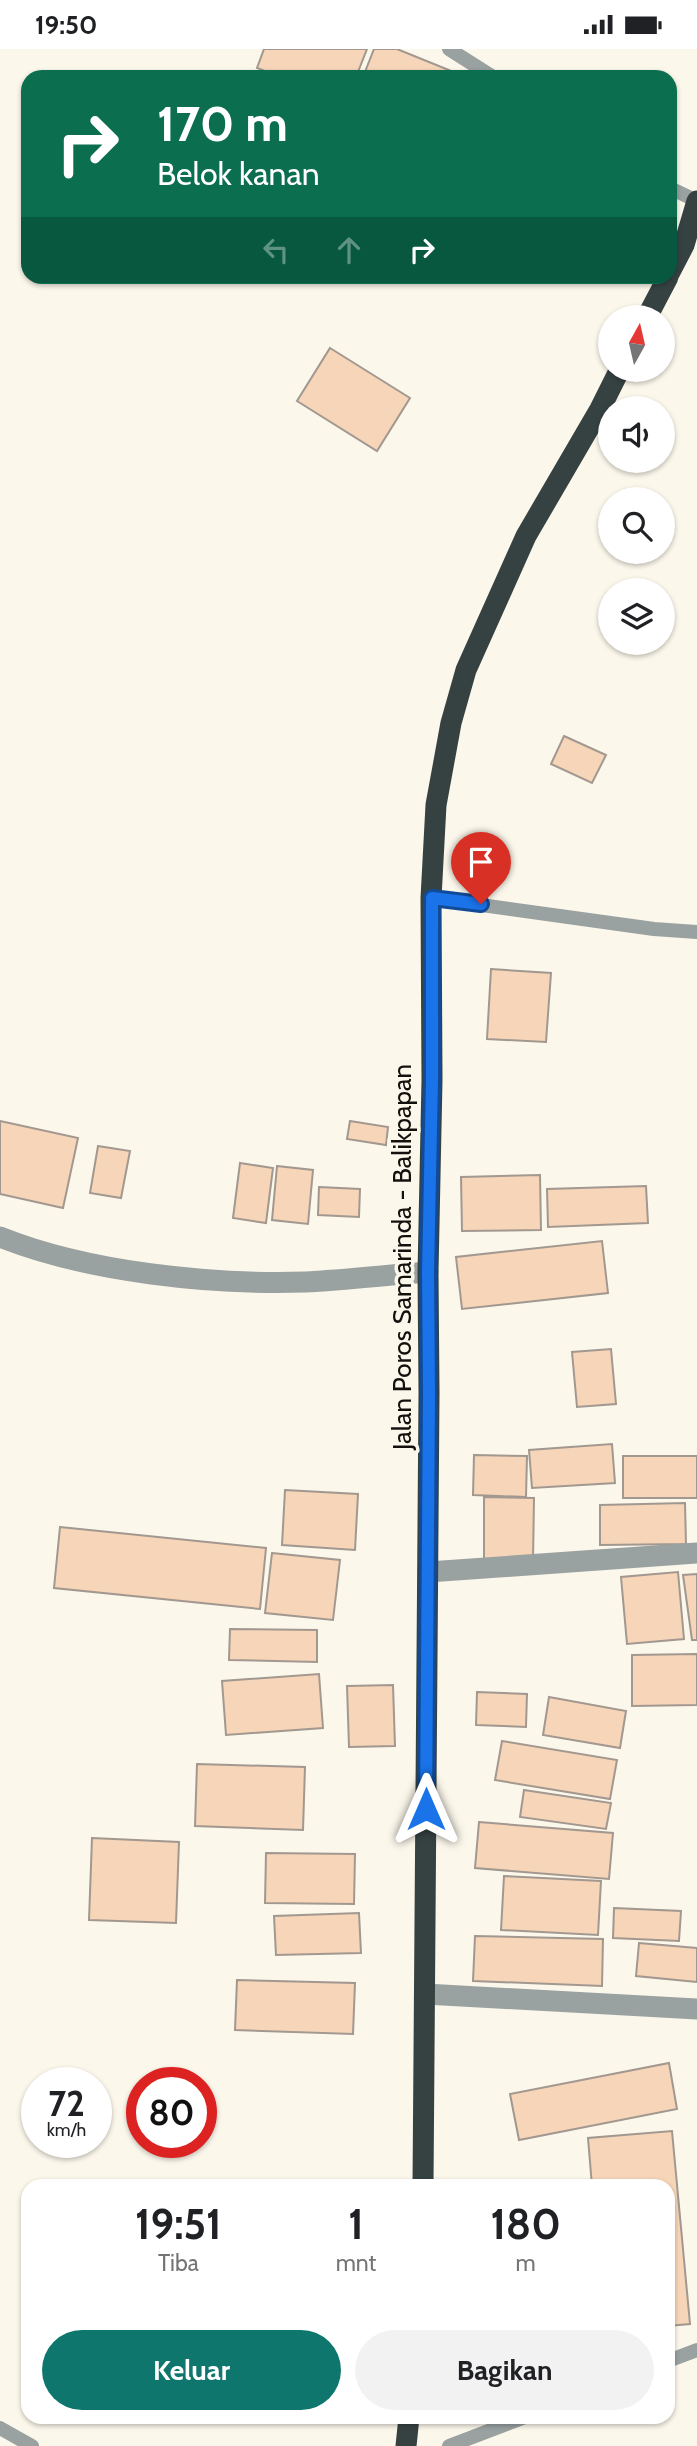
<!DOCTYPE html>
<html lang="id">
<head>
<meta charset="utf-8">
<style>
  body { margin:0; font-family:Cabin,sans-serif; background:#f2f2f2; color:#202124; height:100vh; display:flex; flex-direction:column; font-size:26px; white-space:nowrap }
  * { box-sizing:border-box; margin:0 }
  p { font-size:23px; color:#757577 }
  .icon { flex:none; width:38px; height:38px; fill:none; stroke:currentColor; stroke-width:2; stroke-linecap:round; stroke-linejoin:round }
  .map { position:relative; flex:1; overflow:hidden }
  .details { position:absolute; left:21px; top:2130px; width:654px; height:245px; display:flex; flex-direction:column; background:#fff; border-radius:21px; box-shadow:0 2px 5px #0004 }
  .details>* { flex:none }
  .top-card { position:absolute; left:21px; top:21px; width:656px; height:214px; border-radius:21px; box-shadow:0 2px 5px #0004; background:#0b6e4f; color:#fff; overflow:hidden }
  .needle { width:46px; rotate:8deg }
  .buttons { position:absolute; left:598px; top:256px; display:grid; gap:14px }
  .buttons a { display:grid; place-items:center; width:77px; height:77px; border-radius:50%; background:#fff; box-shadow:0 2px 5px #0004; font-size:35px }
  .speed { position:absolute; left:21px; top:2018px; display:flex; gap:14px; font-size:35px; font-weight:700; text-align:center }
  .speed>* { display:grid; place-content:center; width:91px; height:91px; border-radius:50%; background:#fff; box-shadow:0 2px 5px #0004; line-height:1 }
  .speed small { font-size:18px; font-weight:400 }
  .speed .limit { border:10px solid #d22; background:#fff; color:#111 }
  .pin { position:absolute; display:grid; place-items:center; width:60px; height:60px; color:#fff; margin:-72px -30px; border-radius:50% 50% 50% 0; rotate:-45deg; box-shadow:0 0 7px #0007 }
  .pin .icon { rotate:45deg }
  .me { position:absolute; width:77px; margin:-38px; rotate:0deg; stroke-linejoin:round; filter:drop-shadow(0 0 5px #0008) }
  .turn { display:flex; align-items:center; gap:24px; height:147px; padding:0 21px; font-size:32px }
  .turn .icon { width:91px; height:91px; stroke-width:2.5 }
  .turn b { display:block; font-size:49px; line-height:60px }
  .lanes { display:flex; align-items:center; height:66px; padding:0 21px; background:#0003; justify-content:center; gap:35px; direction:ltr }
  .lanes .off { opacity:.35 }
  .eta { display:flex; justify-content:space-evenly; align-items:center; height:119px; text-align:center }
  .eta b { font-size:42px; font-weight:700; line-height:49px }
  .action { display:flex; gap:14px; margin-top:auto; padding:14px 21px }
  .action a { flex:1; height:80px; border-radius:42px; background:#0f766e; color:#fff; font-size:28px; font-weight:700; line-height:80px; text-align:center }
  .action a+a { background:#f2f2f2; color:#202124 }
  .status { display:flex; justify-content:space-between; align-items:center; height:49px; padding:0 35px; background:#fff; direction:ltr }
  .status svg { height:19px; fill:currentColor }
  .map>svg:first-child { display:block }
</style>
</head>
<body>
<div class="status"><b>19:50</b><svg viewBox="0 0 49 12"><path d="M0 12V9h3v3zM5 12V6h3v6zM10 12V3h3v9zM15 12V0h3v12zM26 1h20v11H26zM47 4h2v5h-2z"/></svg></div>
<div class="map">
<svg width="697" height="2397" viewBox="0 0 697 2397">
  <rect width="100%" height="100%" fill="#fcf7eb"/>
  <g fill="#f6d5b8" stroke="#a29890" stroke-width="2">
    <polygon points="264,0 367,0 356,28 280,28 257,19"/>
    <polygon points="374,0 397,0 466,28 363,28"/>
    <polygon points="330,299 410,349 377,402 297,352"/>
    <polygon points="564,687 606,706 592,734 551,715"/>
    <polygon points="491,920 551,924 546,993 487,990"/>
    <polygon points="0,1072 78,1089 63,1159 0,1145"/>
    <polygon points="350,1072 388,1078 386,1096 347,1090"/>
    <polygon points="98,1097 130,1102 121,1149 90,1144"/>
    <polygon points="240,1114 273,1119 266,1174 233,1169"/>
    <polygon points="277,1117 313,1121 308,1175 272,1171"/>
    <polygon points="540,1126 541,1181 462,1182 461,1128"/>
    <polygon points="646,1137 648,1174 548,1178 547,1140"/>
    <polygon points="319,1138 360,1140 359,1168 318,1166"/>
    <polygon points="602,1192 608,1244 462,1260 456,1208"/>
    <polygon points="611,1300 616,1355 577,1358 572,1303"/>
    <polygon points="612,1395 615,1434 532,1439 529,1401"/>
    <polygon points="474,1406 527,1407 526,1448 473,1446"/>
    <rect x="623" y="1407" width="74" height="42"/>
    <polygon points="285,1441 358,1445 355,1501 282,1496"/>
    <polygon points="484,1448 534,1449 533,1513 484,1512"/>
    <polygon points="685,1454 686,1495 600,1496 600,1456"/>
    <polygon points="60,1478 266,1499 260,1560 54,1539"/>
    <polygon points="272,1504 340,1511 333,1571 265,1564"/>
    <polygon points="678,1523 684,1590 627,1595 621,1528"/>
    <polygon points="697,1525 697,1591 692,1591 683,1526"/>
    <polygon points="230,1580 317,1581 317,1613 229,1611"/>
    <polygon points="697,1605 697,1656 632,1657 632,1606"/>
    <polygon points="319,1625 323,1679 226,1686 222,1632"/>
    <polygon points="393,1636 395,1697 349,1698 347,1637"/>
    <polygon points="477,1643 527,1645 526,1678 476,1676"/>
    <polygon points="549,1648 626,1662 620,1699 543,1686"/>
    <polygon points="502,1692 617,1711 610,1750 495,1731"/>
    <polygon points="197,1715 305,1718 303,1781 195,1777"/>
    <polygon points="524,1741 611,1754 606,1780 520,1768"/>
    <polygon points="479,1773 613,1784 609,1830 475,1819"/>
    <polygon points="92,1789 179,1793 176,1874 89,1871"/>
    <polygon points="266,1804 355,1805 354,1855 265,1854"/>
    <polygon points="504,1827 601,1832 598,1886 501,1881"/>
    <polygon points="614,1859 681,1862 679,1892 613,1889"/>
    <polygon points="359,1864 361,1904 276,1906 274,1867"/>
    <polygon points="475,1887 603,1890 602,1937 473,1932"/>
    <polygon points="639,1894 697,1899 697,1933 636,1927"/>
    <polygon points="237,1931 355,1934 353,1985 235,1981"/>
    <polygon points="669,2014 677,2060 519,2091 510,2045"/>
    <polygon points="672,2082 690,2275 668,2277 668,2137 592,2137 588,2089"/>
  </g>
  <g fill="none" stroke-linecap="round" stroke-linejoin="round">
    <g stroke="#9aa1a1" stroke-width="14">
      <polyline points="449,0 493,28"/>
      <polyline points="670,139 697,152"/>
      <polyline points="431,849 654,880 697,883"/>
      <polyline points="668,2312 697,2301"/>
      <polyline points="0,2379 32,2397"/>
      <polyline points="449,2397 525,2368"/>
    </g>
    <g stroke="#9aa1a1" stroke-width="21">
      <path d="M0,1188c87,35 211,48 305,45 41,-2 82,-7 123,-10"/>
      <polyline points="428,1523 697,1504"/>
      <polyline points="425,1945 697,1960"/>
    </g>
    <g stroke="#364242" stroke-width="21">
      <polyline points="670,223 684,196 697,152"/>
      <polyline points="647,268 668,228"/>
      <polyline points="423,2137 429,1344 428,1223 432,1031 431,849 436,756 451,674 466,621 526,487 600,360 620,320"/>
      <polyline points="406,2397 409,2368"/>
    </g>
  </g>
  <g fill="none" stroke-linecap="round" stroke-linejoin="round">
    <defs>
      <polyline id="route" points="426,1760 429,1344 428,1223 432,1031 432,849 481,855"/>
    </defs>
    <use href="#route" stroke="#114b97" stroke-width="18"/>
    <use href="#route" stroke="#1a73e8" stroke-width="12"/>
  </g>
  <g text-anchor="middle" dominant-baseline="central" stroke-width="7" stroke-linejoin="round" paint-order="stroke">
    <g font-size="26" fill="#13110d" stroke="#fcf7eb">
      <text transform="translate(402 1208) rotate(-90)">Jalan Poros Samarinda - Balikpapan</text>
    </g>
  </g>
</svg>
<div class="buttons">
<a><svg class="needle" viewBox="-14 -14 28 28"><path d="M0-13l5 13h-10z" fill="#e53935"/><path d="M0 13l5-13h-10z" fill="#757577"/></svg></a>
<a><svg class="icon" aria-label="sound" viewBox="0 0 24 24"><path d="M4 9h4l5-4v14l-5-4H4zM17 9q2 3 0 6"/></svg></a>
<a><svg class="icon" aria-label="search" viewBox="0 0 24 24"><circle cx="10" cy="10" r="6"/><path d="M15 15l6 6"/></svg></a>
<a><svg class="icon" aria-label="layers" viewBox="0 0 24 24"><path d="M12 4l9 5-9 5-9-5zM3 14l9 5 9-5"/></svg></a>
</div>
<div class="speed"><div>72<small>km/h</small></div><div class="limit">80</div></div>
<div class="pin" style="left:481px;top:855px;background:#d93025"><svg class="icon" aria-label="arrive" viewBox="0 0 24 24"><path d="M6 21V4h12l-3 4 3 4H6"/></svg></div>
<svg class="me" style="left:426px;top:1760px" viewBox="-20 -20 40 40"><path d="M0-17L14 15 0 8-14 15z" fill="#1a73e8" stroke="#fff" stroke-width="4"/></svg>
<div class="top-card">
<div class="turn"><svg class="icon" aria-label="right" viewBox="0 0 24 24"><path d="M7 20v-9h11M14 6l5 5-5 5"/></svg><div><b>170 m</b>Belok kanan</div></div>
<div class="lanes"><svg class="icon off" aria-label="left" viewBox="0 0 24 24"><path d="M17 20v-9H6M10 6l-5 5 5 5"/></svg><svg class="icon off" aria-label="ahead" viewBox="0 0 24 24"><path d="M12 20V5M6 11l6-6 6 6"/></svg><svg class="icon" aria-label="right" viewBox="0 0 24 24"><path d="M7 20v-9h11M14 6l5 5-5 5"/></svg></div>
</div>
<section class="details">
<div class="eta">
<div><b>19:51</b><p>Tiba</p></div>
<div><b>1</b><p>mnt</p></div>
<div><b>180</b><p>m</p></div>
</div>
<div class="action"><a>Keluar</a><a>Bagikan</a></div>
</section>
</div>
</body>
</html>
